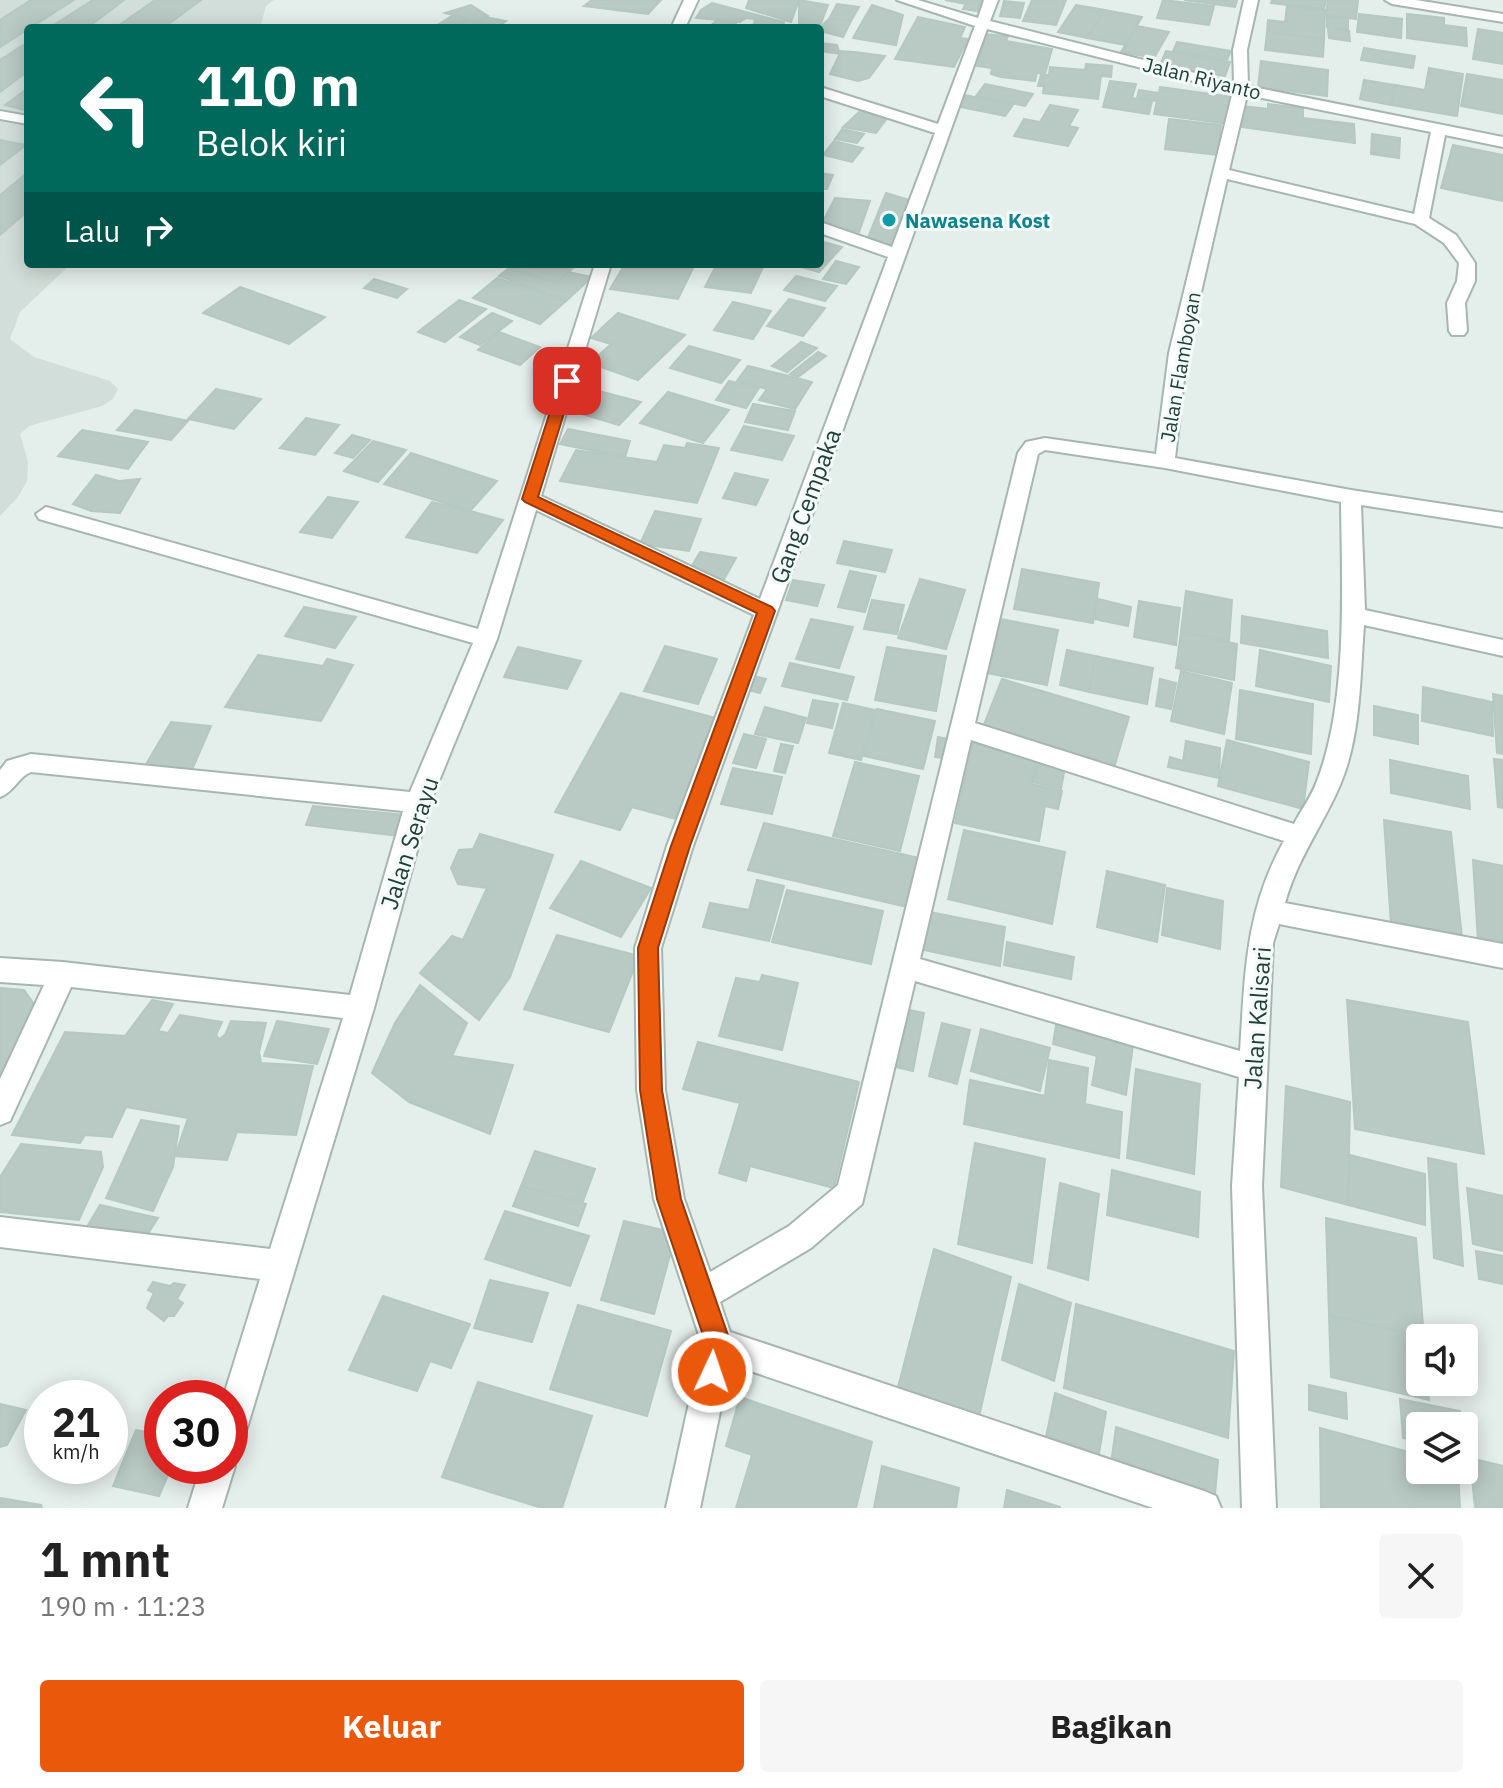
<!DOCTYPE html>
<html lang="id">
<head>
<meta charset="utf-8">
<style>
  body { margin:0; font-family:"IBM Plex Sans",sans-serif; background:#f6f6f6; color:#222; height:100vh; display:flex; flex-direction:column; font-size:30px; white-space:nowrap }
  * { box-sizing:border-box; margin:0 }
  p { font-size:26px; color:#767676 }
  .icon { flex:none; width:44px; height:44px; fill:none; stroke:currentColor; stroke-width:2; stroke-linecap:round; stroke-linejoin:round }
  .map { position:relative; height:1508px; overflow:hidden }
  .details { display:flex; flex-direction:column; background:#fff; flex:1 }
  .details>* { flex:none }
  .top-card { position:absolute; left:24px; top:24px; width:800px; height:244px; border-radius:8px; box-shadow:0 4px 20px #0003; background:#00695c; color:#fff; overflow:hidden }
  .tools { position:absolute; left:1406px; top:1324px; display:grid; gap:16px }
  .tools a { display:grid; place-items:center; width:72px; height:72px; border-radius:8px; background:#fff; box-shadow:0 4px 20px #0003; font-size:40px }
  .speed { position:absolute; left:24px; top:1380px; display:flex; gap:16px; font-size:40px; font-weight:700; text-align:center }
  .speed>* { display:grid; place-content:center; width:104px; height:104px; border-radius:50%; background:#fff; box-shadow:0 4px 20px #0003; line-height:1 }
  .speed small { font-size:20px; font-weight:400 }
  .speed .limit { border:12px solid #d22; background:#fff; color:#111 }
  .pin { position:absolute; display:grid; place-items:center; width:68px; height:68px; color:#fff; margin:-34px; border-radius:16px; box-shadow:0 4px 12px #0006 }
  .me { position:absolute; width:88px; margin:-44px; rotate:3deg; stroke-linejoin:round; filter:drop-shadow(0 0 6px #0008) }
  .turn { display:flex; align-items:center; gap:28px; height:168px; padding:0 40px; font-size:36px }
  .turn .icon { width:104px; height:104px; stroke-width:2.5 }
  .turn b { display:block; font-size:56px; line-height:68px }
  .then { display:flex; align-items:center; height:76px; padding:0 40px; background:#0003; gap:16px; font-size:30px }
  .round { display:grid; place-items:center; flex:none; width:84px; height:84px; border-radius:8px; background:#f6f6f6 }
  .summary { display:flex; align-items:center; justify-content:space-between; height:136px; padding:0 40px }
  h1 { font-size:48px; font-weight:700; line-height:60px }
  .cta { display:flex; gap:16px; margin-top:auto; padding:16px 40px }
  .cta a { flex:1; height:92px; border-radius:8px; background:#ea580c; color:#fff; font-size:32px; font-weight:700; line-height:92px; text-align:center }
  .cta a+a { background:#f6f6f6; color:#222 }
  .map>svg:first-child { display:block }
</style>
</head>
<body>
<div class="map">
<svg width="1503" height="1508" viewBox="0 0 1503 1508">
  <rect width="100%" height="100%" fill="#e4eeea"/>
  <polygon fill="#d2ded9" points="0,0 274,0 266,6 260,28 28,28 28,264 71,264 20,312 10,339 34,357 110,381 118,389 113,399 102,406 29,426 20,434 28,462 27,481 18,497 0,516"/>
  <g fill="#b9c9c3" stroke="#b5c8c1" stroke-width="2">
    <polygon points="31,0 74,0 0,47 0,20"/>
    <polygon points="93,0 124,0 87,28 49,28"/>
    <polygon points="155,0 201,0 163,28 115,28"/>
    <polygon points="592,0 661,0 648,14 584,6"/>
    <polygon points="749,0 799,0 791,22 746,8"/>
    <polygon points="799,0 828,5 819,28 799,28"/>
    <polygon points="945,0 987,0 982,12 963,9 966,4"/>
    <polygon points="1032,0 1066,0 1056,25 1023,21"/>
    <polygon points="1163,0 1214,6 1209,25 1157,18"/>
    <polygon points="1184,0 1237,0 1235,7"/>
    <polygon points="1272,0 1326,0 1324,9 1271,3"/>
    <polygon points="1328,0 1358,0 1356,19 1326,15"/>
    <polygon points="1004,1 1024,3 1020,18 1000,16"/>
    <polygon points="712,3 784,22 783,28 753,28 755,19 746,18 740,22 696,18 701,10"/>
    <polygon points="837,4 859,7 851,21 829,19"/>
    <polygon points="471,5 488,16 477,22 445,13"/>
    <polygon points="872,5 903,15 896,45 853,38"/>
    <polygon points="1076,5 1105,10 1087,38 1058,32"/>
    <polygon points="1287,6 1325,10 1324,39 1267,32 1268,20 1285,22"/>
    <polygon points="1105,10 1142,17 1125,45 1087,38"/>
    <polygon points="1359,14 1402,19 1401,38 1357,32"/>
    <polygon points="1407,14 1444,18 1444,25 1466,28 1467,46 1407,38"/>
    <polygon points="453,15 469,19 456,28 433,28"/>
    <polygon points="1327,16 1348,18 1348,30 1327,27"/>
    <polygon points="485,17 506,21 499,26 477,22"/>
    <polygon points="918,17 965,27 960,38 968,39 954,67 895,59"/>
    <polygon points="469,19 477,22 490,25 486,28 456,28"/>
    <polygon points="829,19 851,21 843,37 820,31 819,28"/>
    <polygon points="717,20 736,23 733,28 708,28"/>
    <polygon points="1137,26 1169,32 1154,58 1121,52"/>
    <polygon points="1328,29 1349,31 1350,41 1329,38"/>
    <polygon points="1478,29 1503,33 1503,64 1473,59"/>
    <polygon points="1267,32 1324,39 1323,57 1265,50"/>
    <polygon points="981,34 1008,36 1006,41 1052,49 1045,74 1037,73 1035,81 1001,77 991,74 992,68 977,66 984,44 977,44"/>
    <polygon points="28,42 28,71 0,92 0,60"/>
    <polygon points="1177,42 1231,51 1227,60 1173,51"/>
    <polygon points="820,43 837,45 840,54 820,51"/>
    <polygon points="1364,48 1415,56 1413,68 1361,60"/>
    <polygon points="841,51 854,52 885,56 869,78 858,81 830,74"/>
    <polygon points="1166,51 1230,62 1225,76 1160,65"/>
    <polygon points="1261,61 1328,70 1327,96 1258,87"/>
    <polygon points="1086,64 1112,66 1111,77 1101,76 1098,99 1043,93 1044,86 1038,86 1041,75 1049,75 1050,67 1085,70"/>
    <polygon points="1429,68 1463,74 1457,116 1391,105 1395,85 1425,90"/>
    <polygon points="1467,74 1503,80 1503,114 1461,106"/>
    <polygon points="1364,80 1395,85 1391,105 1360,99"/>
    <polygon points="1110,81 1136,84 1132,98 1152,101 1149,114 1103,107"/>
    <polygon points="985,84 1033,94 1025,106 976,96"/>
    <polygon points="1160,87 1233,97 1228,124 1154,114 1157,101 1137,98 1139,90 1159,93"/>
    <polygon points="28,88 28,111 5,105"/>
    <polygon points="965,95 1013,105 1005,116 956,106"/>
    <polygon points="1268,104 1303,108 1303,118 1354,124 1355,143 1241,127 1243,106 1268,109"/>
    <polygon points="1050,105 1078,110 1069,126 1078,128 1068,146 1014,136 1024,119 1040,122"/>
    <polygon points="860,111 888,117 876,133 843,127"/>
    <polygon points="1169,119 1221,125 1218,155 1165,149"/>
    <polygon points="842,129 864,134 857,143 835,139"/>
    <polygon points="1372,134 1400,138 1399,158 1371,154"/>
    <polygon points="0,140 26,145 0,165"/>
    <polygon points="834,141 863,148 852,162 823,155"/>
    <polygon points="1453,145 1503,155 1503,201 1441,188"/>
    <polygon points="28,172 28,211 0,235 0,195"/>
    <polygon points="820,173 833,175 827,189 820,189"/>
    <polygon points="886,193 909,200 893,247 867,240"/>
    <polygon points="835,198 870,201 859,232 822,223"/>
    <polygon points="820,241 842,247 819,272 791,264 820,264"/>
    <polygon points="836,261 859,267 846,284 823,279"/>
    <polygon points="508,264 578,264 555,283 505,266"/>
    <polygon points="625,264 695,264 678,299 610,289"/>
    <polygon points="717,264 756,264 764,265 751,293 705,287"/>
    <polygon points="509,268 555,283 569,272 592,277 566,301 499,276"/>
    <polygon points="796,276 837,286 825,301 784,290"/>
    <polygon points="497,278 566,301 540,324 473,298"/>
    <polygon points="374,279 407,289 397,298 364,288"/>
    <polygon points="240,287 325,317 289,344 203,313"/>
    <polygon points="789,299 825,308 803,336 767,326"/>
    <polygon points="459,300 486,309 445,342 418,332"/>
    <polygon points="733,302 771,311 753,339 714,330"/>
    <polygon points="492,313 512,321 480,345 460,337"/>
    <polygon points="618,313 685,335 638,380 590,363 611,344 591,338"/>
    <polygon points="499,332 540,347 520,365 478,350"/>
    <polygon points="801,342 817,348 787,372 772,366"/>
    <polygon points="689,346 740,360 721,383 670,368"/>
    <polygon points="818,352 826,356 798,377 790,374"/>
    <polygon points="748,366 785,375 812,382 795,409 759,400 767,389 737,381"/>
    <polygon points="729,381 759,388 746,408 716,400"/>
    <polygon points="216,389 261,399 234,429 188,419"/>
    <polygon points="591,389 641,402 619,425 572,411"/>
    <polygon points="668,392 729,410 703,443 640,423"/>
    <polygon points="753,404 795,411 788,430 745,422"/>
    <polygon points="135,410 188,421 171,440 117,430"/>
    <polygon points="306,418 339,425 315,455 280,448"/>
    <polygon points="744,426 794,436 782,460 731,450"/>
    <polygon points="568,429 630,441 625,457 560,444"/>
    <polygon points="82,430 148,442 128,469 58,456"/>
    <polygon points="352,435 370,440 353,458 335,453"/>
    <polygon points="373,441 406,450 378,482 344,471"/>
    <polygon points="687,443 719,448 697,503 560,481 576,450 657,462 664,445 685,448"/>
    <polygon points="411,453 497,481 470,511 384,484"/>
    <polygon points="735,473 768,480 756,505 723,498"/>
    <polygon points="96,475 119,481 140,479 120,513 91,511 73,504"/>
    <polygon points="328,497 358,502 332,538 300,532"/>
    <polygon points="432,502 470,511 503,520 477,553 406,537"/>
    <polygon points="655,511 701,519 689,551 640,544"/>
    <polygon points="844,541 892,550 885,572 837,563"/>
    <polygon points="700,552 736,558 723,581 690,569"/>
    <polygon points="1022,569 1099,583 1093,623 1014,609"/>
    <polygon points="850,571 876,576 865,612 838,607"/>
    <polygon points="920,579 965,590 946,649 898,638"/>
    <polygon points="793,580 824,585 817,606 786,600"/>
    <polygon points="1186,591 1232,600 1229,641 1181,632"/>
    <polygon points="1098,599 1131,607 1128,626 1094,619"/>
    <polygon points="872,600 904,605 897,634 864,629"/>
    <polygon points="1139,601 1180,608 1176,645 1134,637"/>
    <polygon points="304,607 356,617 335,648 285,636"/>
    <polygon points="1242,616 1327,631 1328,658 1241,643"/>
    <polygon points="995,618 1058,630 1047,685 982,672"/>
    <polygon points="811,619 853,627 839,668 796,659"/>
    <polygon points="1181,632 1237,644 1234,680 1176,668"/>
    <polygon points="665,646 717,659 698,704 644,691"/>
    <polygon points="518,647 581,661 567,689 504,677"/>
    <polygon points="887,647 946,656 936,711 875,700"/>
    <polygon points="1067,650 1095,656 1089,692 1060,685"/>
    <polygon points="1260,650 1331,666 1329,702 1256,686"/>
    <polygon points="258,655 323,666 327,659 353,665 321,721 225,707"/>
    <polygon points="1095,656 1153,668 1147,704 1089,692"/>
    <polygon points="790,663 854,677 847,700 782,686"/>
    <polygon points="1181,671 1232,683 1224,734 1171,721"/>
    <polygon points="753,676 766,679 760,693 748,690"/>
    <polygon points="1002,679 1129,717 1113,771 981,732"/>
    <polygon points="1160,679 1176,683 1171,709 1156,706"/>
    <polygon points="1423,687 1492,702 1493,736 1422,721"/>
    <polygon points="1240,690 1313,704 1311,754 1236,739"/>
    <polygon points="621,693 723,720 676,819 632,807 620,830 555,812"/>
    <polygon points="1493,694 1503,696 1503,754 1497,753"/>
    <polygon points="813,700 838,704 832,728 807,723"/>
    <polygon points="843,703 875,710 861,760 829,753"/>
    <polygon points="1374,706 1418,715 1418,744 1374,735"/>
    <polygon points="765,707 806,718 798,743 755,734"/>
    <polygon points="877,709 935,721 923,769 864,756"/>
    <polygon points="171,722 211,726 191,772 145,766"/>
    <polygon points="744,734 766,739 756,768 733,763"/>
    <polygon points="938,737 953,740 950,759 935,757"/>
    <polygon points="1227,740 1309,762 1303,809 1218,786"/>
    <polygon points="1186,741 1220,748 1219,778 1168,767 1170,757 1183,761"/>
    <polygon points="973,742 1037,755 1032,784 1062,791 1058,809 1045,806 1039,841 955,823"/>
    <polygon points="781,744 793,746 785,773 774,771"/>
    <polygon points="1494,759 1503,760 1503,808 1498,807"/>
    <polygon points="1390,760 1468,776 1470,809 1391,793"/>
    <polygon points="855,762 919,776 900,851 833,836"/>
    <polygon points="1038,762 1065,767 1061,789 1033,782"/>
    <polygon points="733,768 782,777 772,814 721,804"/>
    <polygon points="313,806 407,815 398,836 306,825"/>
    <polygon points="1384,820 1451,832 1462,938 1391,925"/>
    <polygon points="764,823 919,858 907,907 748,870"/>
    <polygon points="964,830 1065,852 1052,924 948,899"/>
    <polygon points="480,834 553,855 510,977 479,1020 420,973 452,936 463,940 487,888 458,884 451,868 459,850 473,849"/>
    <polygon points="1473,860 1503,866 1503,946 1478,941"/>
    <polygon points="581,861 651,888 621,937 550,908"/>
    <polygon points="1107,871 1165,885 1157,942 1097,927"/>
    <polygon points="757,880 784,886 769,941 703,927 710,903 749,910"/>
    <polygon points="1167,888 1223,901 1220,949 1162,935"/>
    <polygon points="787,890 883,911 871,964 772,942"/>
    <polygon points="925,911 1005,927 1000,966 919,949"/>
    <polygon points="557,935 639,956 609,1032 524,1009"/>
    <polygon points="1007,942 1074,957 1071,979 1004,965"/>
    <polygon points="762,975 798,983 782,1050 719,1036 736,978 760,982"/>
    <polygon points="420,985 467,1023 452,1056 513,1065 490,1134 409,1102 372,1073 395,1023"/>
    <polygon points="0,988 24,990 38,1010 0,1082"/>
    <polygon points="152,1000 173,1004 158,1031 168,1033 180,1015 222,1022 216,1035 219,1039 225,1035 231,1021 266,1023 259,1052 261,1063 313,1066 296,1135 237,1132 227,1160 175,1156 188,1118 126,1107 112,1137 85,1135 80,1143 12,1135 65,1032 125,1036"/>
    <polygon points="1347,1000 1468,1022 1484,1154 1355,1129"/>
    <polygon points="900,1008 924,1013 913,1071 887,1065"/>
    <polygon points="1057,1019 1134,1038 1126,1095 1092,1085 1097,1056 1053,1044"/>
    <polygon points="277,1021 329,1029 317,1064 264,1056"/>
    <polygon points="942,1023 970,1030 957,1084 929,1076"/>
    <polygon points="981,1029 1050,1048 1040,1091 971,1071"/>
    <polygon points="698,1042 859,1082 834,1188 750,1166 746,1181 719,1173 740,1103 683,1089"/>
    <polygon points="1049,1060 1088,1068 1085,1104 1122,1112 1119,1158 964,1124 970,1080 1045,1096"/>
    <polygon points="1136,1069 1200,1084 1194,1174 1127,1158"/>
    <polygon points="1286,1086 1350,1102 1348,1205 1281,1187"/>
    <polygon points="141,1120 179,1126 173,1167 153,1211 106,1198"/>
    <polygon points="975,1143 1045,1159 1032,1263 958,1244"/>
    <polygon points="21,1144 101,1152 103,1167 79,1220 0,1212 0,1177"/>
    <polygon points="535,1151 595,1169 582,1204 521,1186"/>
    <polygon points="1350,1155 1425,1174 1425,1225 1348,1205"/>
    <polygon points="1428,1158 1456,1164 1463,1266 1434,1258"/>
    <polygon points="1112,1170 1200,1192 1198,1237 1107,1215"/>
    <polygon points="1060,1183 1099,1194 1088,1280 1048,1268"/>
    <polygon points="521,1186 586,1204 578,1226 513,1206"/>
    <polygon points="1467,1188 1503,1196 1503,1251 1473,1244"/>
    <polygon points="100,1205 158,1218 149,1232 87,1227"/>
    <polygon points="505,1211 589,1236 570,1286 485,1259"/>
    <polygon points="1326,1218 1416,1238 1424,1337 1329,1315"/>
    <polygon points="624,1221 676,1233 654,1314 601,1300"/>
    <polygon points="934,1249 1011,1277 978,1421 897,1391"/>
    <polygon points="1476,1251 1503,1256 1503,1284 1479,1279"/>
    <polygon points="490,1280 548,1293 532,1342 474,1328"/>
    <polygon points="153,1282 170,1286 174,1283 185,1285 177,1299 183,1303 174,1316 168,1316 164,1321 147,1308 154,1293 148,1290"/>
    <polygon points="1019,1284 1071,1303 1054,1381 1002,1360"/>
    <polygon points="383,1296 470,1324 451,1368 430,1361 417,1391 349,1370"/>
    <polygon points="1076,1304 1234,1351 1228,1438 1064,1388"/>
    <polygon points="578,1305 671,1331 647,1416 550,1389"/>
    <polygon points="1329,1315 1424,1337 1420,1338 1420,1382 1427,1382 1429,1400 1331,1377"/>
    <polygon points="478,1382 592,1416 562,1508 542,1508 442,1477"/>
    <polygon points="1309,1385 1346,1393 1347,1419 1309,1410"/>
    <polygon points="1055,1393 1106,1412 1097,1466 1044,1447"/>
    <polygon points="740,1397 872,1442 856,1508 736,1508 752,1455 726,1446"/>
    <polygon points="1400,1399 1460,1411 1461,1426 1420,1426 1420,1442 1403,1438"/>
    <polygon points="0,1404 26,1410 7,1445 0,1447"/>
    <polygon points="1116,1427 1218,1460 1214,1506 1110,1472"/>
    <polygon points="1320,1428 1420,1455 1420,1470 1458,1470 1460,1508 1321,1508"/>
    <polygon points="136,1430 162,1435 162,1466 172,1466 159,1496 113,1486"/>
    <polygon points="1470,1458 1503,1466 1503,1508 1475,1508"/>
    <polygon points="882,1466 959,1488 956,1508 874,1508"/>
    <polygon points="1007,1490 1060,1507 1060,1508 1004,1508"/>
    <polygon points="0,1498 41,1505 42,1508 0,1508"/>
  </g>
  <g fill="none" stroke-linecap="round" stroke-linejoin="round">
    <defs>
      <g id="minor">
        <polygon points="684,0 698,0 685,28 671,28"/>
        <path d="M897,0h21l60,18 6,-18h14l-8,21 244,62 -1,-33 11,-50h14l-11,50 1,36 255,51v10l-58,-12 -16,83 27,17 19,28v18l-10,22 2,28 -3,4h-12l-3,-4 -2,-28 10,-22 2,-18 -15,-20 -29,-19 -188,-45 -40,174 -12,105 176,32 152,23v14l-142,-22 4,105 138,30v16l-139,-31c-4,52 -3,111 -24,160 -18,42 -42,72 -55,118l218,41v24l-224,-44 -6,19 -11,243 14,322h-34l-10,-322 7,-109 -324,-96 -53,223 -51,44 -91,54 10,30 474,159 12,5 5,12h-68l-423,-144 -30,144h-34l36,-164 -48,-145 -17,-109 -2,-142 32,-102 87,-231 -218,-105 -39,129 -67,164 -56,205 -127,420 -5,12 -12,5v-47h-7l37,-119 -260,-32v-30l270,32 73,-231 -272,-31 -61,134 -10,4v-46l44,-94 -44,-3v-24l63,4 287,33 53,-184 -372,-39c-13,5 -17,20 -31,25v-27l7,-9 24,-7 379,38 63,-149 -434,-124 -3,-5 10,-7 432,122 117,-365h16l-70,232 219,103 128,-342 -68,-24v-11l72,25 43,-114 -115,-37v-9l118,37 37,-98zM987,29l246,62 -64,262 -13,101 -111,-16 -19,4 -8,11 -180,732 -49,41 -79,46 -26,-73 -19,-109 -4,-142 32,-102zM1247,95l184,37 -17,82 -185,-44zM1045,450l120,18 176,34c1,84 7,200 -24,279 -5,15 -16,29 -23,43l-319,-101 63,-269zM971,740l313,101c-39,69 -39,134 -44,210l-320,-92z"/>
        <polygon points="1385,0 1416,0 1503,14 1503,22 1392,4"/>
        <polygon points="0,111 28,116 28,124 0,119"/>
        <polygon points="230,1454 235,1466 222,1508 188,1508 201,1466 230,1466"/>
      </g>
    </defs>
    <use href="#minor" stroke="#a6b6b2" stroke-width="4"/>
    <use href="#minor" fill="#fff" fill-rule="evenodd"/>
  </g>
  <polygon fill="#ea580c" stroke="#983908" stroke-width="2" points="567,377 574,381 538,497 772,607 775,611 690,846 658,948 662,1090 681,1199 731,1344 721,1380 712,1384 704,1380 700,1372 706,1344 657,1199 640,1090 638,948 671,846 757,613 525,502 522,499 560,381"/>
  <circle fill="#0f9aa8" stroke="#f4faf7" stroke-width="3" cx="889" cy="220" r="8"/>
  <g text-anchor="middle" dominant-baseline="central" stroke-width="6" stroke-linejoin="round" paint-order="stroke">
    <g font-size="20" fill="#22403a" stroke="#f4faf7">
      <text transform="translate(1202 78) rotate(14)">Jalan Riyanto</text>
      <text transform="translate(1180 367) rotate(-80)">Jalan Flamboyan</text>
    </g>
    <g font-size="20" font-weight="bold" fill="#0d838f" stroke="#f4faf7" text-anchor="start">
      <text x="905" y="220">Nawasena Kost</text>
    </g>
    <g font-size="24" fill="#22403a" stroke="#f4faf7">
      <text transform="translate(805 506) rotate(-70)">Gang Cempaka</text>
      <text transform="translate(409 843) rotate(-72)">Jalan Serayu</text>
      <text transform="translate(1257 1018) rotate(-86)">Jalan Kalisari</text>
    </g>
  </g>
</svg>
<div class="tools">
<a><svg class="icon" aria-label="sound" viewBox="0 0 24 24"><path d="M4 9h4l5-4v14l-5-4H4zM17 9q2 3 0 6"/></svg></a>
<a><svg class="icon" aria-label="layers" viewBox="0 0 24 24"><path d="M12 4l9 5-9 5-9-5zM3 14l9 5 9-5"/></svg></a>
</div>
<div class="speed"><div>21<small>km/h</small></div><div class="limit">30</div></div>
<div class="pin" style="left:567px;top:381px;background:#d93025"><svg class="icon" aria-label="arrive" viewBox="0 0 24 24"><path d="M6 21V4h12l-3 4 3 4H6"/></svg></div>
<svg class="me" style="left:712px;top:1372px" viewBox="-20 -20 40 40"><circle r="17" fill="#ea580c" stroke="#fff" stroke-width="3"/><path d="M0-11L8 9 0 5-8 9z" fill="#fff"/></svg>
<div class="top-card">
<div class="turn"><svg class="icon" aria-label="left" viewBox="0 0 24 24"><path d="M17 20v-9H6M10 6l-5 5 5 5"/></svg><div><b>110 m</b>Belok kiri</div></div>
<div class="then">Lalu<svg class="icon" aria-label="right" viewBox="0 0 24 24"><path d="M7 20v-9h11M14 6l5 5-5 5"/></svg></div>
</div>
</div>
<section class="details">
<div class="summary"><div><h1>1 mnt</h1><p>190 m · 11:23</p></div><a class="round"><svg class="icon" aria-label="close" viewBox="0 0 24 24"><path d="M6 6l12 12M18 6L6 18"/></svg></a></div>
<div class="cta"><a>Keluar</a><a>Bagikan</a></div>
</section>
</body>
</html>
